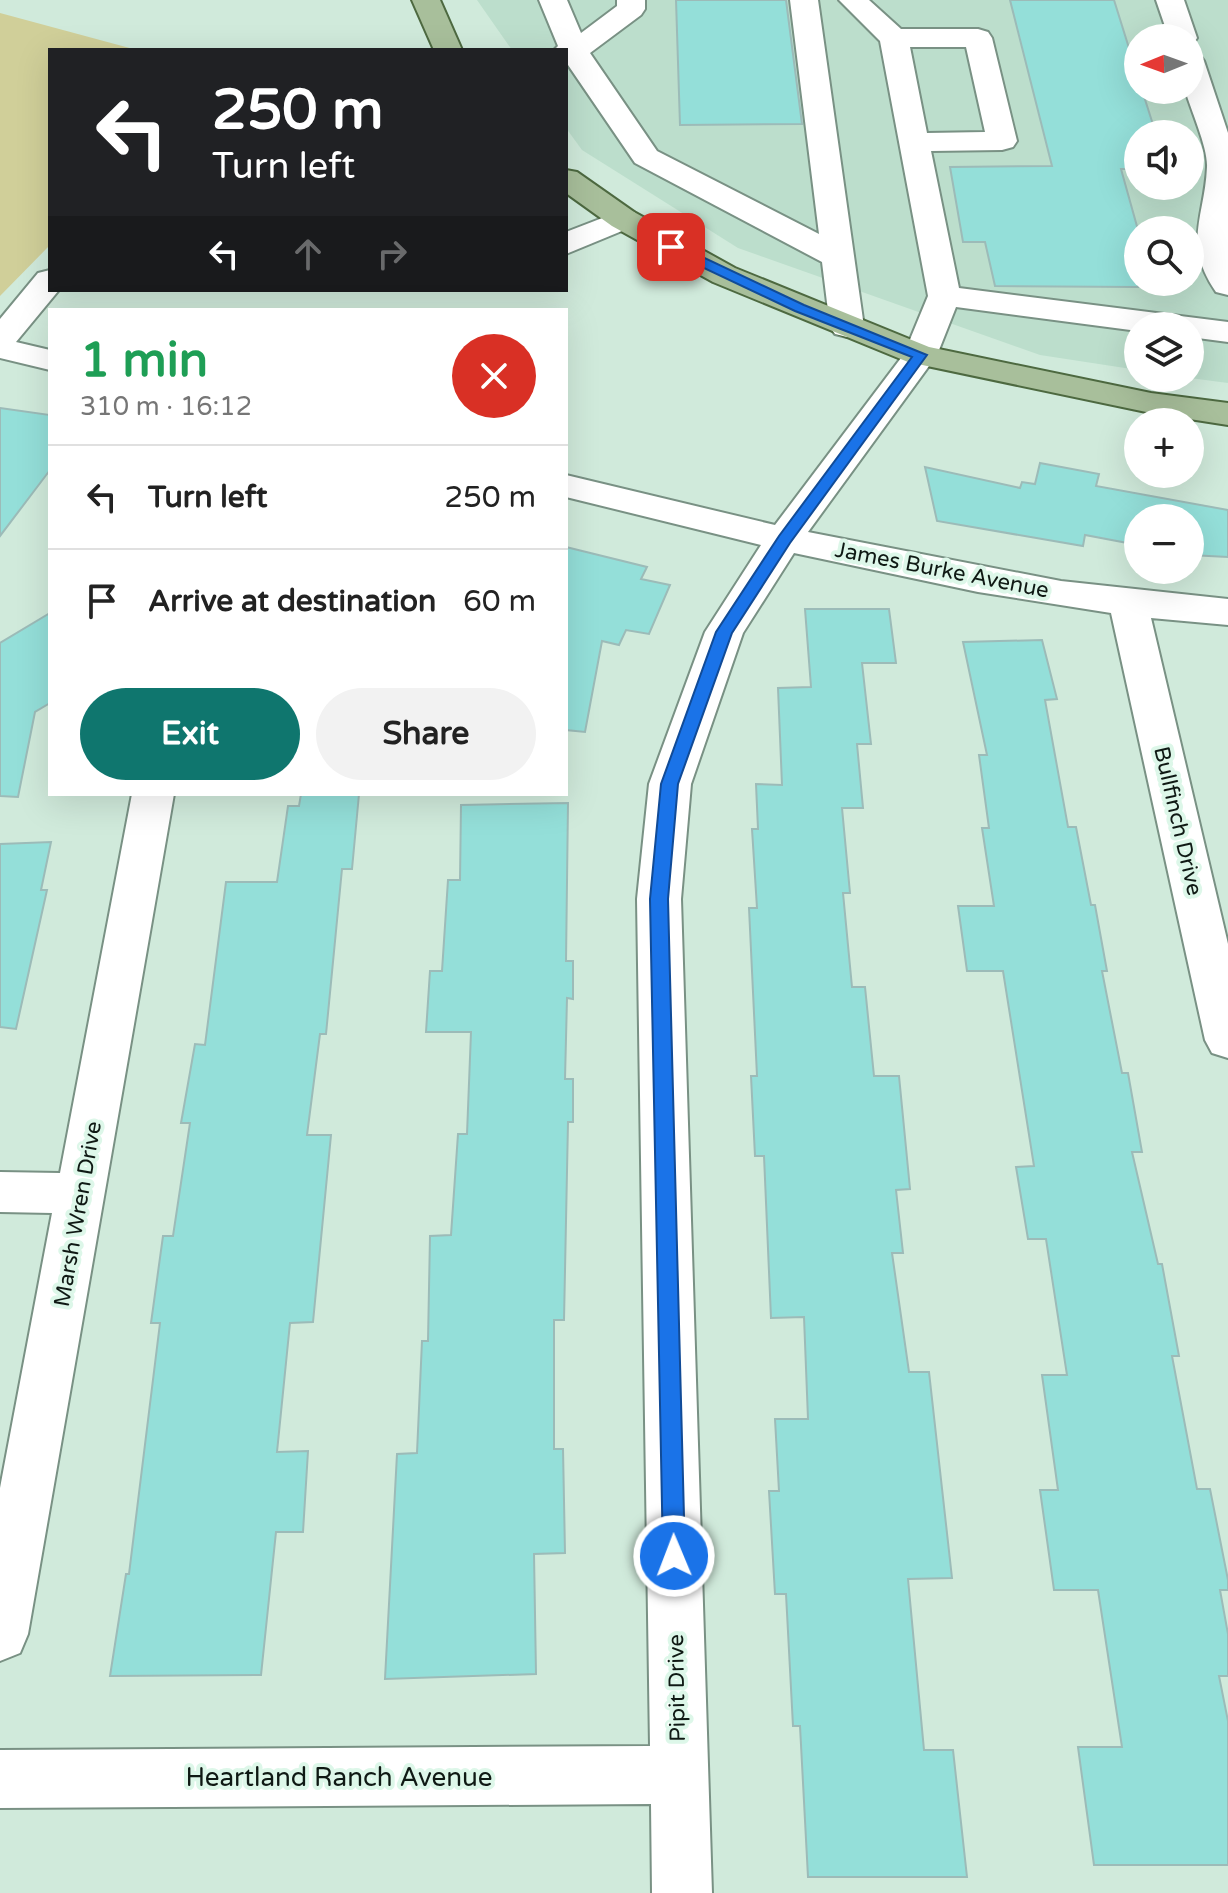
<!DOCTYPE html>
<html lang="en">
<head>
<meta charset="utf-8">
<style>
  body { margin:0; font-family:"Varela Round",sans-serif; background:#f2f2f2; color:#222; height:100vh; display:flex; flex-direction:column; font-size:30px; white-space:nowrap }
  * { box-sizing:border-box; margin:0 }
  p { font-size:26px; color:#767676 }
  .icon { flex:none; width:44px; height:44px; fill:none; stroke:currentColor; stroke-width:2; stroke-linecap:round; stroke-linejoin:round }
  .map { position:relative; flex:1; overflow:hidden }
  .drawer { position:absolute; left:48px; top:308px; width:520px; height:488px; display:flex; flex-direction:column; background:#fff; border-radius:0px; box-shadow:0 8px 32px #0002 }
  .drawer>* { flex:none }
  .hud { position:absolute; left:48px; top:48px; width:520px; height:244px; border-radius:0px; box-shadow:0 8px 32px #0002; background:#202124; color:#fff; overflow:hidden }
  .needle { width:52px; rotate:269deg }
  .controls { position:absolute; left:1124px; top:24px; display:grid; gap:16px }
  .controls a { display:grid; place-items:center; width:80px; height:80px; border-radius:50%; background:#fff; box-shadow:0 8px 32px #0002; font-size:40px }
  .pin { position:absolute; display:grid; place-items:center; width:68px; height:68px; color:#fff; margin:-34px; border-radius:16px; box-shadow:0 4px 12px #0006 }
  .me { position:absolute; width:88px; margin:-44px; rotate:359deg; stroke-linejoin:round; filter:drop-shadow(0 0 6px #0008) }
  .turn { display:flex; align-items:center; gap:28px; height:168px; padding:0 32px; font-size:36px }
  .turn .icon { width:104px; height:104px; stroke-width:2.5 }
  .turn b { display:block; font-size:56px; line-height:68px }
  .lanes { display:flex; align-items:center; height:76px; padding:0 32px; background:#0003; justify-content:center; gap:40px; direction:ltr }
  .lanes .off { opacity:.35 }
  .round { display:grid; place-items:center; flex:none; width:84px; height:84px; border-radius:42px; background:#f2f2f2 }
  .summary { display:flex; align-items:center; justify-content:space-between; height:136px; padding:0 32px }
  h1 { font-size:48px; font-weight:800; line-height:60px; color:#1e9e55 }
  .button { display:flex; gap:16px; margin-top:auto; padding:16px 32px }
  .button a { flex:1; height:92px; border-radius:48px; background:#0f766e; color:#fff; font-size:32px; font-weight:800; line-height:92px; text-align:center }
  .button a+a { background:#f2f2f2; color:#222 }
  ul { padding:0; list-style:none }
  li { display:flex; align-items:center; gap:24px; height:104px; padding:0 32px; border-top:2px solid #e0e0e0 }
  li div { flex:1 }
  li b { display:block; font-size:30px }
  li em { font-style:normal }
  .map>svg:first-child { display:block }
</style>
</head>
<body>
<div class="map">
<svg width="1228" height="1893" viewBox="0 0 1228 1893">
  <rect width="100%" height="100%" fill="#d0eadb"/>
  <path fill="#bcdecc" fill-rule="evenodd" d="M477,0h751v383l-38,-5v-52h-52v44l-98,-15 -302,-107 -156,-98 -16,-22v-78h-54zM1138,38h52v52h-52zM1138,134h52v52h-52zM1138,230h52v52h-52z"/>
  <polygon fill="#d0cf99" points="0,13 137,50 50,50 50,245 0,296"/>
  <g fill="#94dfd9" stroke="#9cbbb8" stroke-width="2">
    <polygon points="676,0 786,0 802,124 680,125"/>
    <polygon points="1010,0 1114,0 1138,77 1138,90 1142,90 1156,134 1138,134 1138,169 1121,169 1138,230 1138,287 995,286 985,242 963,242 950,167 1052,166"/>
    <polygon points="0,408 50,415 50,470 0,536"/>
    <polygon points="1040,463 1099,474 1096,486 1228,510 1228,557 1190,555 1190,518 1138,518 1138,545 1085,535 1083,546 937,521 925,467 1020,488 1022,482 1035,484"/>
    <polygon points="566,547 647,567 641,579 670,585 649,634 626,630 619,645 602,641 585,732 566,730"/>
    <polygon points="805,609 889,609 896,663 862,663 871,744 857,744 863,808 842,808 850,893 843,893 852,987 865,987 874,1076 899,1076 910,1189 896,1190 903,1253 892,1253 909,1372 929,1372 952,1578 908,1579 924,1750 953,1750 967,1877 808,1877 800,1726 793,1726 786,1594 775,1594 769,1491 779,1491 775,1419 808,1419 804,1317 771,1318 764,1156 755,1156 751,1076 757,1076 749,908 757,908 752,829 758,829 756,784 782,785 778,688 811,687"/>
    <polygon points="50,613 50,703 35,712 18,797 0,796 0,643"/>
    <polygon points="1042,640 1057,699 1045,700 1068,827 1076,827 1091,905 1095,905 1107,971 1102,971 1122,1073 1128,1073 1142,1152 1132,1152 1158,1264 1162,1264 1179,1356 1172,1356 1197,1489 1210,1489 1228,1580 1228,1590 1220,1590 1228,1634 1228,1676 1219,1676 1228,1721 1228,1865 1094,1865 1078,1747 1122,1747 1098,1590 1054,1590 1040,1490 1058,1490 1042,1375 1067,1375 1046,1239 1028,1239 1016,1167 1034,1166 1003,971 967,971 958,906 994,906 982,828 989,828 979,755 987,755 963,642"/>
    <polygon points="301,794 359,794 352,869 342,869 326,1034 320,1034 307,1135 331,1135 313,1322 290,1323 277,1452 308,1451 303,1532 276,1532 261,1675 110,1676 126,1574 129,1574 160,1323 151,1323 163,1236 173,1236 190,1123 181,1123 195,1044 205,1045 226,882 277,882 288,806 299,806"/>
    <polygon points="568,803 566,961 573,961 573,999 567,998 565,1079 573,1079 573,1122 568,1122 564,1320 554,1320 554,1449 563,1449 565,1553 534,1554 536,1674 385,1679 397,1454 417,1453 422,1341 428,1341 430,1236 451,1235 458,1134 467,1134 471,1032 426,1032 430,971 442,971 448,880 460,880 461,805"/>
    <polygon points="51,842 41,890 47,890 16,1029 0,1027 0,844"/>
  </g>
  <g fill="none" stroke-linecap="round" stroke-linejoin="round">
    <defs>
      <g id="minor">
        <polygon points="539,0 567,0 581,33 617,6 617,0 645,0 645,9 641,15 590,53 657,151 819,234 790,0 818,0 864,327 859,334 847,337 835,334 830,327 822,262 635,163 566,62 566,50 554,50 558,46"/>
        <path d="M839,0h30l32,29h77l10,3 4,6 25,103 -4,6 -11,3 -71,1 28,137 269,34v20l-38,-5v-11h-52v5l-182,-24 -19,48 -129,177 253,49 167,18v26l-77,-7 77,326v114l-16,-5 -7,-13 -94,-427 -133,-21 -184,-39 -51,80 -52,151 -10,115 31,994h-60l-1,-89 -651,4v-58l650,-4 -13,-847 12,-115 56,-152 56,-87 -195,-48v-22l209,50 129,-171 24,-58 -48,-255zM910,47h56l19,85 -58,1z"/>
        <polygon points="1156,0 1184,0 1197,38 1193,44 1190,45 1190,38 1169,38"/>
        <path d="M1190,52l10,3 4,6 24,72v162l-12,-3c-34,-49 -11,-75 -9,-125 1,-19 -16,-57 -22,-77h5z"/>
        <polygon points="623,210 634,212 639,219 634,226 566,254 566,232"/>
        <polygon points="50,270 50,290 59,290 16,342 50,350 50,370 0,358 0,319 38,273"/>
        <polygon points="132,794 174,794 28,1634 20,1653 0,1661 0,1488 52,1213 0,1212 0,1172 60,1173"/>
      </g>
      <g id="major">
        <polygon points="412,0 440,0 462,50 434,50"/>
        <polygon points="566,170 577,172 634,212 735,268 929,347 1151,393 1228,403 1228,425 1151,413 908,362 713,282 612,226 566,193"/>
      </g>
    </defs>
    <use href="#minor" stroke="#799184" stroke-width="4"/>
    <use href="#major" stroke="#4d6940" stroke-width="4"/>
    <use href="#minor" fill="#fff" fill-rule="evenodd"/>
    <use href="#major" fill="#a8bf9b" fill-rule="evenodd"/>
  </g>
  <polygon fill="#1a73e8" stroke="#114b97" stroke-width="2" points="666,244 675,244 804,305 927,355 790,543 732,633 678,784 668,899 685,1556 682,1564 674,1567 666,1564 663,1556 650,899 661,784 716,632 779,536 912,357 795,311 666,250"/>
  <g text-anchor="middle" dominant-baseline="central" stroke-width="8" stroke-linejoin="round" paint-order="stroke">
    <g font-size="22" fill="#0f1914" stroke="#ddf7e9">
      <text transform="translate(942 570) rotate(11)">James Burke Avenue</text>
      <text transform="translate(1178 821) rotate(77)">Bullfinch Drive</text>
      <text transform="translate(78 1214) rotate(-80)">Marsh Wren Drive</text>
      <text transform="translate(677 1688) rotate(-91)">Pipit Drive</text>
    </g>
    <g font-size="26" fill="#0f1914" stroke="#ddf7e9">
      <text x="339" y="1777">Heartland Ranch Avenue</text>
    </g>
  </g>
</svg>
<div class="controls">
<a><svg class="needle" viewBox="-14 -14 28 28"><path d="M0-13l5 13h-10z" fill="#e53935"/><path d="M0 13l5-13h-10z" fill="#767676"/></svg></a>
<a><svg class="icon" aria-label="sound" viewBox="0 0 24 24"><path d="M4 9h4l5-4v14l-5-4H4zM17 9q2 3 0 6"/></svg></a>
<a><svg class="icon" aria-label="search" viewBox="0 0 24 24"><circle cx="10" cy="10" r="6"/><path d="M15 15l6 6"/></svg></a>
<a><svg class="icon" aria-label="layers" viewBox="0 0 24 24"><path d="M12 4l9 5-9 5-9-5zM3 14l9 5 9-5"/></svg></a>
<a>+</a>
<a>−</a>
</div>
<div class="pin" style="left:671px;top:247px;background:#d93025"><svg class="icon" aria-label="arrive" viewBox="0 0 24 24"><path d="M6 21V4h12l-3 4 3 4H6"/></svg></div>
<svg class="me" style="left:674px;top:1556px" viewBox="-20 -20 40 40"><circle r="17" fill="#1a73e8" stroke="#fff" stroke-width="3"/><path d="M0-11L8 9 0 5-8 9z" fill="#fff"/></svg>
<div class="hud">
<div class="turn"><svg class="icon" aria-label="left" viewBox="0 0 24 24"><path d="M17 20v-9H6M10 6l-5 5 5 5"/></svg><div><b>250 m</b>Turn left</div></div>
<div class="lanes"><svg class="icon" aria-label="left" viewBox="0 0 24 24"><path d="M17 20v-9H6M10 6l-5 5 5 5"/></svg><svg class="icon off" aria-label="ahead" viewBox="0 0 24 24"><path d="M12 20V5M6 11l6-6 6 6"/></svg><svg class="icon off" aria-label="right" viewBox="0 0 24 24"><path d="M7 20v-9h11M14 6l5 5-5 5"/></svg></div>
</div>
<section class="drawer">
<div class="summary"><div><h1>1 min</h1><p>310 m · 16:12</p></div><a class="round" style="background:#d93025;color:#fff"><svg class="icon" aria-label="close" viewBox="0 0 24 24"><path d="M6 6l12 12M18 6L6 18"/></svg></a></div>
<ul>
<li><svg class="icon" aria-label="left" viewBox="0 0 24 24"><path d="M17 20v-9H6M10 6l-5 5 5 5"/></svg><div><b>Turn left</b></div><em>250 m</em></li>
<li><svg class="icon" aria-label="arrive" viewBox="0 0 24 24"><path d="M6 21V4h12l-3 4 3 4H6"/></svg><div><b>Arrive at destination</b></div><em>60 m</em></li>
</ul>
<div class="button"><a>Exit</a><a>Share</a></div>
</section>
</div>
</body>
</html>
